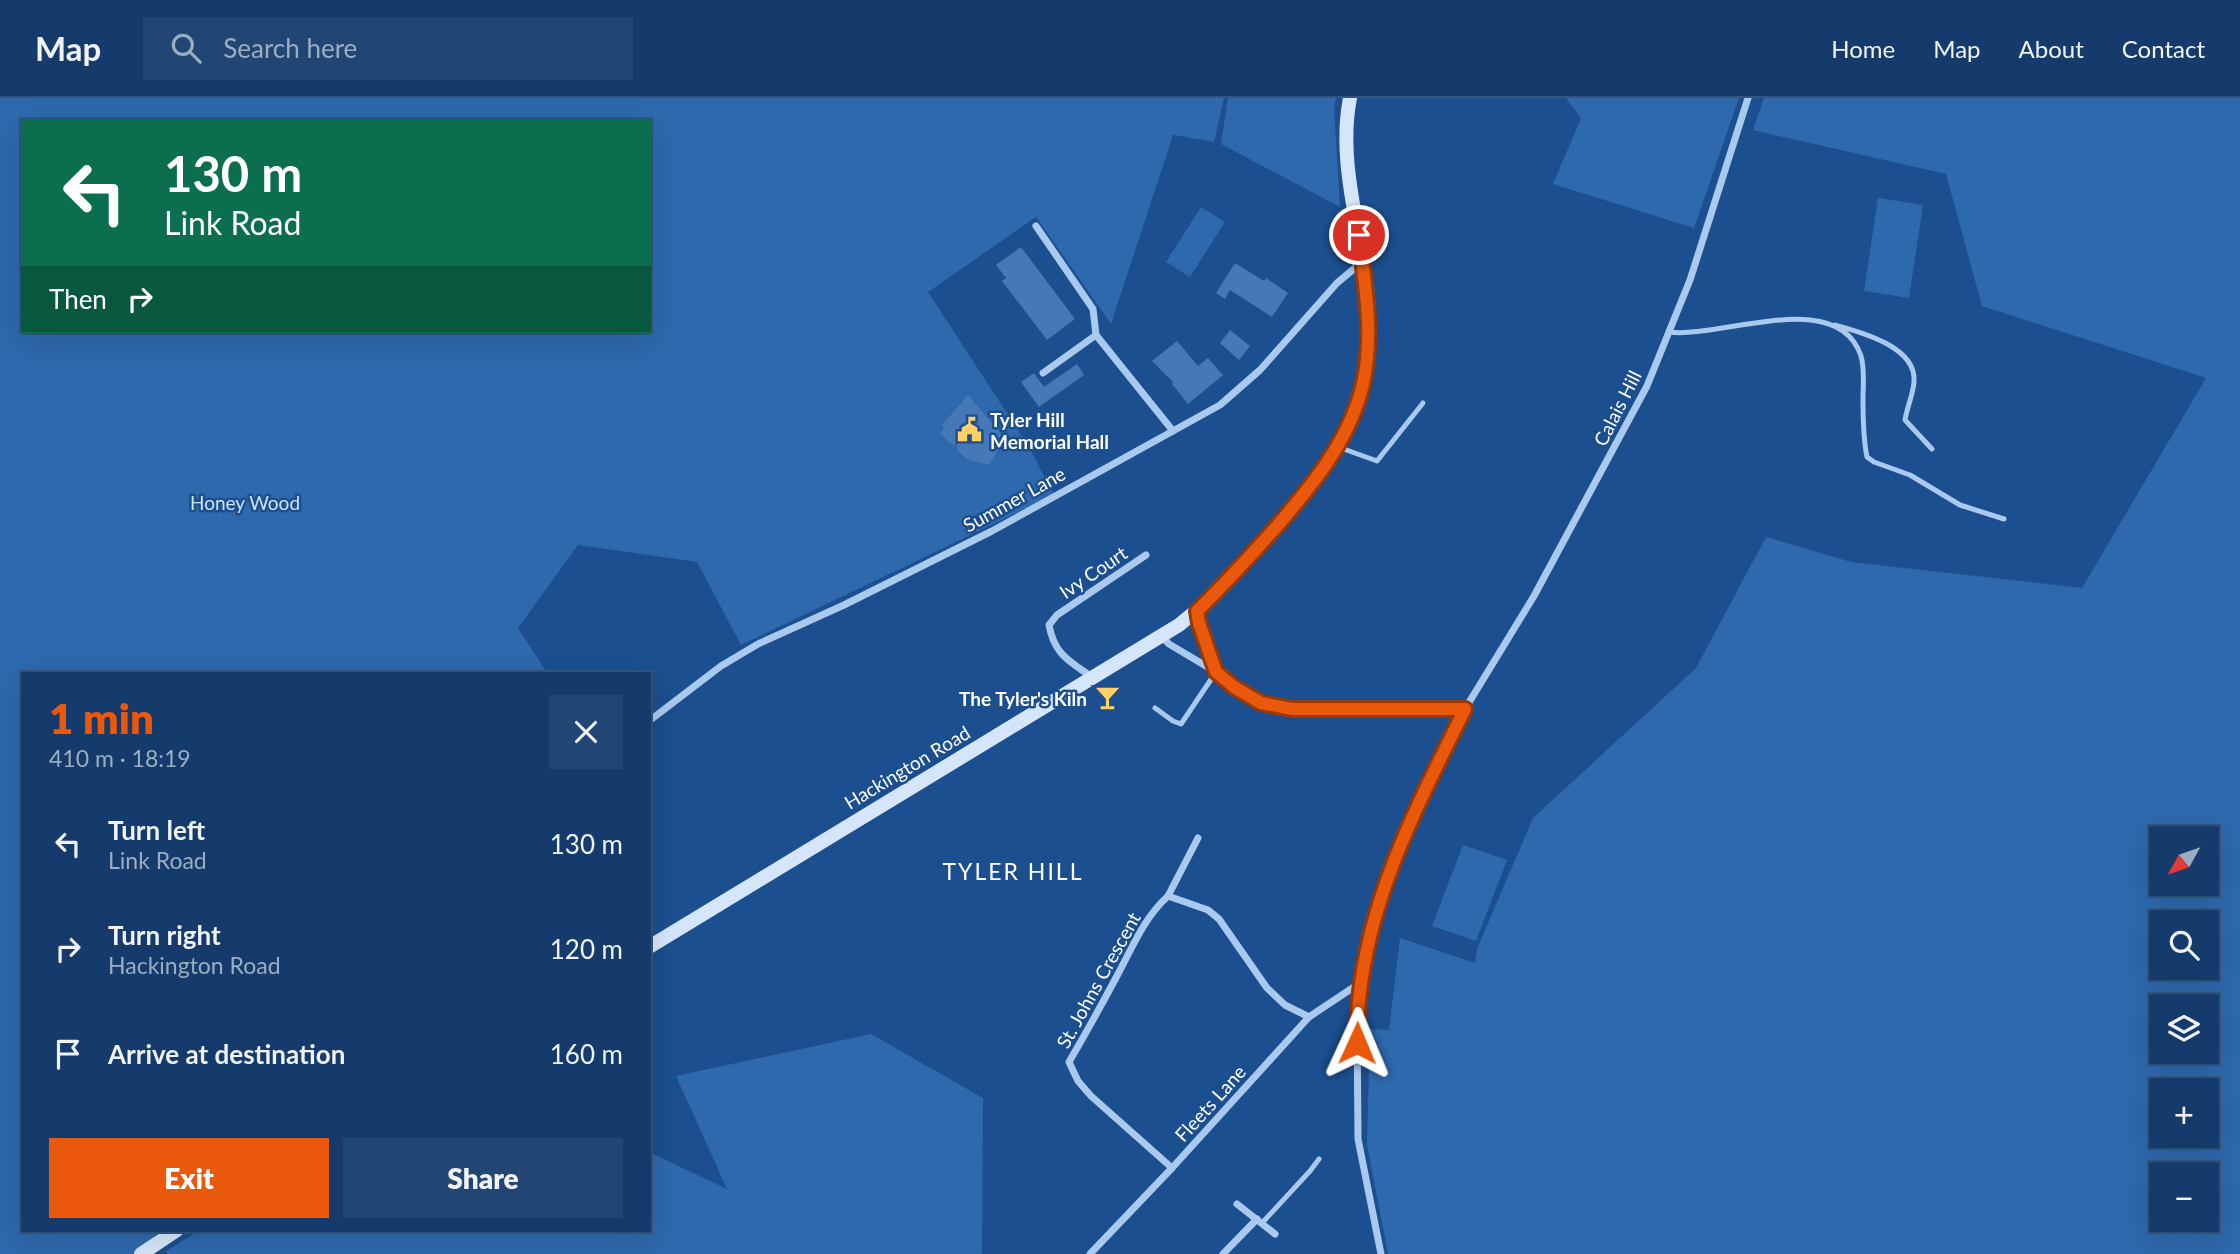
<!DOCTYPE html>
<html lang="en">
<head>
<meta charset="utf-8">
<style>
  body { margin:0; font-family:Lato,sans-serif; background:#214673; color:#f1f3f6; height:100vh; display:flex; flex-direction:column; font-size:26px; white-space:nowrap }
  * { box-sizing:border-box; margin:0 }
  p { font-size:23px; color:#9dadc1 }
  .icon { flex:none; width:38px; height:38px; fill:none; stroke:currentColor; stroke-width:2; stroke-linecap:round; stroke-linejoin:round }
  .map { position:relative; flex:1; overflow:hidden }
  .side { position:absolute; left:21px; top:574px; width:630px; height:560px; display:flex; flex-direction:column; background:#143b6b; border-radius:0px; box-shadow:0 7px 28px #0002,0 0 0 2px #33557e }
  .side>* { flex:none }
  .hud { position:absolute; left:21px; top:21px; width:630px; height:214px; border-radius:0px; box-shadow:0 7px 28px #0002,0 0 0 2px #33557e; background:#0b6e4f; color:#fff; overflow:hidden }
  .needle { width:46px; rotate:230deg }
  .buttons { position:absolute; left:2149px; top:728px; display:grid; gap:14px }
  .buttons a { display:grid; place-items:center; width:70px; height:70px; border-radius:0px; background:#143b6b; box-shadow:0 7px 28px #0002,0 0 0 2px #33557e; font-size:35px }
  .pin { position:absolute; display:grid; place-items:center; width:60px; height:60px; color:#fff; margin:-30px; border:4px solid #fff; border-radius:50%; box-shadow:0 2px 7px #0007 }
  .me { position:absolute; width:77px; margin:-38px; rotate:1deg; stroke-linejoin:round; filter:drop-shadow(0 0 5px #0008) }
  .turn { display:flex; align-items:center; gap:24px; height:147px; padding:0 28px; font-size:32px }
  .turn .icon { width:91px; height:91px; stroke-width:2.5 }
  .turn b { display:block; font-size:49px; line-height:60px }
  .then { display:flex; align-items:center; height:66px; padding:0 28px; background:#0003; gap:14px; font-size:26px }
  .round { display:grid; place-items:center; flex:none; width:74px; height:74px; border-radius:0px; background:#214673 }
  .overview { display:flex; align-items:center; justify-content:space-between; height:119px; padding:0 28px }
  h1 { font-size:42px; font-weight:800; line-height:52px; color:#ea580c }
  .button { display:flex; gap:14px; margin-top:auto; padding:14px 28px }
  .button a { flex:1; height:80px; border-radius:0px; background:#ea580c; color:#fff; font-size:28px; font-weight:800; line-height:80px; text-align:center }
  .button a+a { background:#214673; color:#f1f3f6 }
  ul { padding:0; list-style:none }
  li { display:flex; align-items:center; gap:21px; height:105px; padding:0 28px }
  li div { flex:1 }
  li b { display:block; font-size:26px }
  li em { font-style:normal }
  header { display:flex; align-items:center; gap:42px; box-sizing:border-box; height:98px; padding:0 35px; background:#143b6b; border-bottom:2px solid #33557e }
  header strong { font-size:33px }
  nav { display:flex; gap:38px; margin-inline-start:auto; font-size:24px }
  .search { width:490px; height:63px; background:#214673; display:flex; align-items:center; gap:18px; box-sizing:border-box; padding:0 24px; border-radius:0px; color:#9dadc1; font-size:26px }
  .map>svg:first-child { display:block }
</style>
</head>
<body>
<header>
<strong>Map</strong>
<div class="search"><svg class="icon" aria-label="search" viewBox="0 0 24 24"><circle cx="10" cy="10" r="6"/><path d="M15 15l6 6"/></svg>Search here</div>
<nav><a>Home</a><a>Map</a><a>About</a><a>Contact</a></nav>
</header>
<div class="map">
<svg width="2240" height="1156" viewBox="0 0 2240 1156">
  <rect width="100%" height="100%" fill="#1b4f8f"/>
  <g fill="#2e69ad" fill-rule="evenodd">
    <path d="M0,0h1224l-10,44 -41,-7 -62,189 -75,-107 -108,75 101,155 25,48 -313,150 -44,-83 -119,-17 -60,83 30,46h-525v556h138l-27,24h-134zM23,23h626v210h-626z"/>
    <polygon points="1228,0 1336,0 1334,9 1340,109 1221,46"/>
    <polygon points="1566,0 1739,0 1694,130 1553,86 1581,20"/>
    <path d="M1764,0h476v1156h-852l-21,-110 3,-115 19,1 11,-92 75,25 2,-14 56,-131 163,-150 70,-131 85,25 231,26 124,-210 -224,-72 -36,-132 -193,-44zM2161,740h46v46h-46zM2161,824h46v46h-46zM2161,908h46v46h-46zM2161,992h46v46h-46zM2161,1076h46v46h-46z"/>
    <polygon points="1878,100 1923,107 1909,200 1864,193"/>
    <polygon points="1201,109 1225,124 1190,179 1166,164"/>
    <polygon points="1463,747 1507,762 1476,843 1432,828"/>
    <polygon points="871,936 983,1000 982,1156 167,1156 166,1153 200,1132 649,1132 649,1054 727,1091 676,978"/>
  </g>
  <g fill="#4478b7">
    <polygon points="1021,149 1075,221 1047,242 1002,183 1006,180 996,167"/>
    <polygon points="1235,165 1264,183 1266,180 1288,195 1272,219 1230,192 1225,201 1216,195"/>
    <polygon points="1230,232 1250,248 1239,262 1220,245"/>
    <polygon points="1177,243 1198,268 1208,260 1223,277 1188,306 1172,286 1173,284 1152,263"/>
    <polygon points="1077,266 1084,277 1039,309 1021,284 1034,275 1044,289"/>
    <polygon points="968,297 1008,344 998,352 989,367 968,362 957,352 958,341 954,348 940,336 944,329 942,327"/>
  </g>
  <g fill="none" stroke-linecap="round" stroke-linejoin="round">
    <g stroke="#a9c9ee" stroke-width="5">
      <path d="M1835,227c26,7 82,22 79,57 -1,13 -7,25 -9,38l27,29"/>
      <path d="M1669,234c51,7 169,-46 192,24 4,14 2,28 2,43 0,19 0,39 4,58l7,5 36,13 50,30 44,14"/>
      <polyline points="1341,350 1377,363 1423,305"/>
      <polyline points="1155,610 1173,623 1181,626 1216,574"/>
      <polyline points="1262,1125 1310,1073 1319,1061"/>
    </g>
    <g stroke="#a9c9ee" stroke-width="7">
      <polyline points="1036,128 1093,211 1096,237 1173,333"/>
      <polyline points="1043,275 1096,237"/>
      <polyline points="1197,513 1199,525 1216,573"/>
      <polyline points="1161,538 1169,546 1216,574 1234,589 1260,605 1292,611 1465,611"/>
      <path d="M1092,579c-23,-16 -38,-23 -43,-52l8,-10 89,-60"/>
      <polyline points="649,623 721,568 758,546 844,507 992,433 1220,307 1260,272 1337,185 1362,164"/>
      <polyline points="1168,798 1198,740"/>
      <path d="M1172,1070l-81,-72 -13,-15 -9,-19c17,-29 33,-58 49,-88 15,-28 26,-56 50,-78l40,14 11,9 48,69 18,17 24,12"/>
      <polyline points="1237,1106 1275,1136"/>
      <polyline points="1090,1156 1172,1070 1309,919 1360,885"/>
      <polyline points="1223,1156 1257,1121"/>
      <polyline points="1381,1156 1358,1041 1357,921 1366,855 1387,776 1429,683 1465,611 1534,498 1647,288 1690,182 1748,0"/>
    </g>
    <g stroke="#d6e6fa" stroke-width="14">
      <path d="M649,849l530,-322c38,-30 69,-66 100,-102 25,-29 53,-60 69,-95 18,-39 23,-86 20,-130 -6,-66 -31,-134 -18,-200"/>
      <polyline points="141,1156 177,1132"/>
    </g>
  </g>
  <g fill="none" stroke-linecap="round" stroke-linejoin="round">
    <defs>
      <path id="route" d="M1357,945c-1,-123 55,-227 108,-334h-173l-31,-6 -27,-16 -18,-15 -17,-49 -2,-12c29,-28 55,-57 81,-86 36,-42 72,-86 85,-141 11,-49 2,-99 -4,-149"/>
    </defs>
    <use href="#route" stroke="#983908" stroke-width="18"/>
    <use href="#route" stroke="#ea580c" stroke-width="12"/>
  </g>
  <defs>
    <symbol id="civic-bare" viewBox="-9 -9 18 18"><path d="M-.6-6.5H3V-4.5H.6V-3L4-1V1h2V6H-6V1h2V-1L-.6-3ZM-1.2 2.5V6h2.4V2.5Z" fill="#ffd166" stroke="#1b4f8f" stroke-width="2.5" paint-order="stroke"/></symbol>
    <symbol id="bar-bare" viewBox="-9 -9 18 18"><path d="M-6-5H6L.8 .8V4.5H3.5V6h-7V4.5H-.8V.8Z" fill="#ffd166" stroke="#1b4f8f" stroke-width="2.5" paint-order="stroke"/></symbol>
  </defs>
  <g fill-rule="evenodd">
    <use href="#civic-bare" x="952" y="314" width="35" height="35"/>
    <use href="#bar-bare" x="1090" y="582" width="35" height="35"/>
  </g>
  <g text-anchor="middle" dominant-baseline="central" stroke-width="5" stroke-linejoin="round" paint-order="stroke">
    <g font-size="19" fill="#fff" stroke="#1b4f8f">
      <text transform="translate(1617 310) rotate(-63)">Calais Hill</text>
      <text transform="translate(1014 401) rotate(-29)">Summer Lane</text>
      <text transform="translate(1093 474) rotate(-34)">Ivy Court</text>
      <text transform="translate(907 669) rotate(-31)">Hackington Road</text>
      <text transform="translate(1098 882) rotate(-61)">St. Johns Crescent</text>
      <text transform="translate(1210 1005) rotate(-48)">Fleets Lane</text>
    </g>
    <g font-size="19" font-weight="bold" fill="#fff" stroke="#1b4f8f" text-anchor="start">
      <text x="990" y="321">Tyler Hill<tspan x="990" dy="22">Memorial Hall</tspan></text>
      <text x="1087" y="600" text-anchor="end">The Tyler's Kiln</text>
    </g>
    <g font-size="19" fill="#cfe3fa" stroke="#1b4f8f">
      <text x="245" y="404">Honey Wood</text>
    </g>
    <g font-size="23" letter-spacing="2" fill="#fff" stroke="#1b4f8f">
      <text x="1013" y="773">TYLER HILL</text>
    </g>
  </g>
</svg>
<div class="buttons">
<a><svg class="needle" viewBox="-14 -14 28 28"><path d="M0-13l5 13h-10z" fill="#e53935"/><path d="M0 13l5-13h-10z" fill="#9dadc1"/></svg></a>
<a><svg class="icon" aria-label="search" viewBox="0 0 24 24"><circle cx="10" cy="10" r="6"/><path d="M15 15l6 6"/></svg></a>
<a><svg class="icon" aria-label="layers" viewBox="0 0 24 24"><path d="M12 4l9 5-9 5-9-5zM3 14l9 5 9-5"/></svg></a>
<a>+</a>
<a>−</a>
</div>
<div class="pin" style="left:1359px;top:137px;background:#d93025"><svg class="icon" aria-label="arrive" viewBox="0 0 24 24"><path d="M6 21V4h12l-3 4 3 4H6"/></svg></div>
<svg class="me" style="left:1357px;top:945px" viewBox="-20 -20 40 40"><path d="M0-17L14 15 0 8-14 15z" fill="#ea580c" stroke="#fff" stroke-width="4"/></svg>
<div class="hud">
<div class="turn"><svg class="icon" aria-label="left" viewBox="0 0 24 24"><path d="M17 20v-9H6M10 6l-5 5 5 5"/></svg><div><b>130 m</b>Link Road</div></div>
<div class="then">Then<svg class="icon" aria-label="right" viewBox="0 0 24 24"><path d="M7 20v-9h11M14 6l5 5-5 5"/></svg></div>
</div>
<section class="side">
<div class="overview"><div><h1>1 min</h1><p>410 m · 18:19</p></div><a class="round"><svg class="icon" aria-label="close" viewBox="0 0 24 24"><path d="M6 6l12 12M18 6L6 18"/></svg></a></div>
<ul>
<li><svg class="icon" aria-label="left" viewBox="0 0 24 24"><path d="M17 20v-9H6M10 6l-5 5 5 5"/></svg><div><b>Turn left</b><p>Link Road</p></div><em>130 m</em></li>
<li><svg class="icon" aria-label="right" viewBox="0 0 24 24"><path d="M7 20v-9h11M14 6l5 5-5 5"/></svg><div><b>Turn right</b><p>Hackington Road</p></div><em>120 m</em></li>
<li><svg class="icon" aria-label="arrive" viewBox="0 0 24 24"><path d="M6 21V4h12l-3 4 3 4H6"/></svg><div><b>Arrive at destination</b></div><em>160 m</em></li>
</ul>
<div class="button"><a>Exit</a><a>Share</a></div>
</section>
</div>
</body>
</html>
